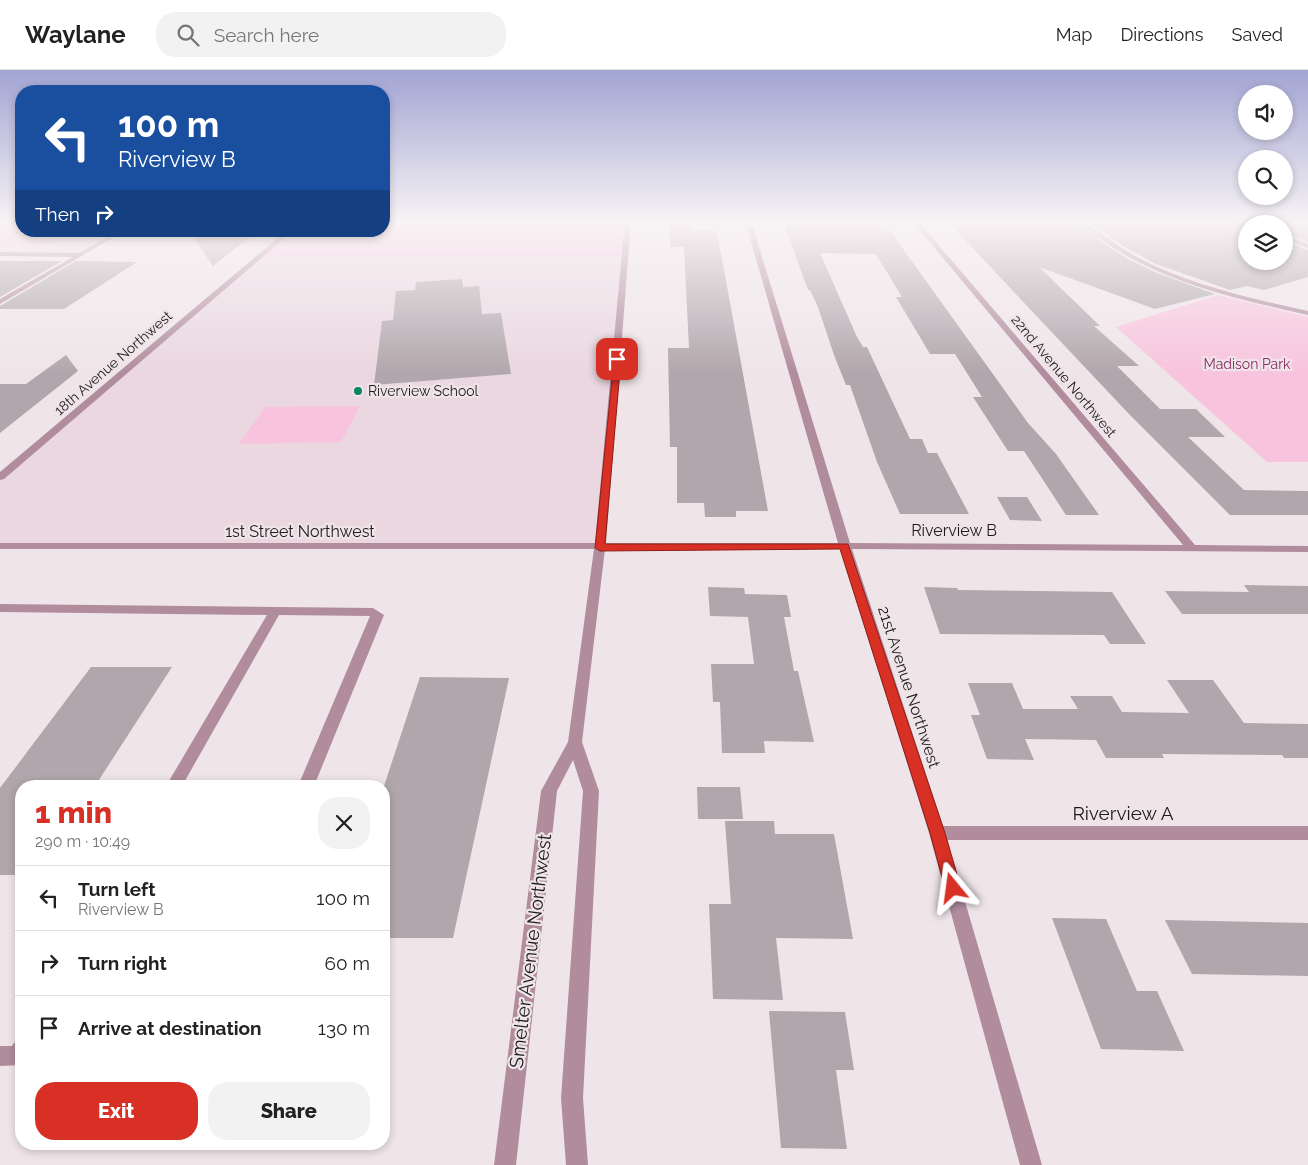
<!DOCTYPE html>
<html lang="en">
<head>
<meta charset="utf-8">
<style>
  body { margin:0; font-family:Raleway,sans-serif; background:#f2f2f2; color:#222; height:100vh; display:flex; flex-direction:column; font-size:19px; white-space:nowrap }
  * { box-sizing:border-box; margin:0 }
  p { font-size:16px; color:#767676 }
  .icon { flex:none; width:28px; height:28px; fill:none; stroke:currentColor; stroke-width:2; stroke-linecap:round; stroke-linejoin:round }
  .map { position:relative; flex:1; overflow:hidden }
  .drawer { position:absolute; left:15px; top:710px; width:375px; height:370px; display:flex; flex-direction:column; background:#fff; border-radius:20px; box-shadow:0 2px 8px #0003 }
  .drawer>* { flex:none }
  .banner { position:absolute; left:15px; top:15px; width:375px; height:152px; border-radius:20px; box-shadow:0 2px 8px #0003; background:#1a4fa0; color:#fff; overflow:hidden }
  .tools { position:absolute; left:1238px; top:15px; display:grid; gap:10px }
  .tools a { display:grid; place-items:center; width:55px; height:55px; border-radius:50%; background:#fff; box-shadow:0 2px 8px #0003; font-size:25px }
  .pin { position:absolute; display:grid; place-items:center; width:42px; height:42px; color:#fff; margin:-21px; border-radius:10px; box-shadow:0 2px 8px #0006 }
  .me { position:absolute; width:55px; margin:-28px; rotate:344deg; stroke-linejoin:round; filter:drop-shadow(0 0 4px #0008) }
  .turn { display:flex; align-items:center; gap:18px; height:105px; padding:0 20px; font-size:22px }
  .turn .icon { width:65px; height:65px; stroke-width:2.5 }
  .turn b { display:block; font-size:35px; line-height:42px }
  .then { display:flex; align-items:center; height:48px; padding:0 20px; background:#0003; gap:10px; font-size:19px }
  .round { display:grid; place-items:center; flex:none; width:52px; height:52px; border-radius:20px; background:#f2f2f2 }
  .summary { display:flex; align-items:center; justify-content:space-between; height:85px; padding:0 20px }
  h1 { font-size:30px; font-weight:800; line-height:38px; color:#d93025 }
  .action { display:flex; gap:10px; margin-top:auto; padding:10px 20px }
  .action a { flex:1; height:58px; border-radius:20px; background:#d93025; color:#fff; font-size:20px; font-weight:800; line-height:58px; text-align:center }
  .action a+a { background:#f2f2f2; color:#222 }
  ul { padding:0; list-style:none }
  li { display:flex; align-items:center; gap:15px; height:65px; padding:0 20px; border-top:1px solid #e0e0e0 }
  li div { flex:1 }
  li b { display:block; font-size:19px }
  li em { font-style:normal }
  header { display:flex; align-items:center; gap:30px; box-sizing:border-box; height:70px; padding:0 25px; background:#fff; border-bottom:1px solid #e0e0e0 }
  header strong { font-size:24px }
  nav { display:flex; gap:28px; margin-inline-start:auto; font-size:18px }
  .search { width:350px; height:45px; background:#f2f2f2; display:flex; align-items:center; gap:12px; box-sizing:border-box; padding:0 18px; border-radius:20px; color:#767676; font-size:19px }
  .map>svg:first-child { display:block }
</style>
</head>
<body>
<header>
<strong>Waylane</strong>
<div class="search"><svg class="icon" aria-label="search" viewBox="0 0 24 24"><circle cx="10" cy="10" r="6"/><path d="M15 15l6 6"/></svg>Search here</div>
<nav><a>Map</a><a>Directions</a><a>Saved</a></nav>
</header>
<div class="map">
<svg width="1308" height="1095" viewBox="0 0 1308 1095">
  <rect width="100%" height="100%" fill="#efe5e9"/>
  <g fill="#ead7e0">
    <polygon points="0,151 21,151 21,161 121,161 81,185 0,184"/>
    <polygon points="261,186 627,186 600,478 0,476 0,408"/>
  </g>
  <g fill="#f8c4dd">
    <polygon points="0,151 21,151 21,161 77,161 51,175 0,175"/>
    <polygon points="384,151 629,151 627,186 261,186 290,161 384,161"/>
    <polygon points="1218,225 1308,247 1308,392 1267,392 1116,257"/>
    <polygon points="360,336 341,372 239,374 265,337"/>
  </g>
  <g fill="#b0a6ab">
    <polygon points="670,151 691,151 692,160 716,161 718,167 768,441 736,441 736,447 705,447 704,433 677,433 677,377 670,377 668,278 689,278 684,177 670,177"/>
    <polygon points="783,151 859,151 862,155 879,155 881,158 888,158 1028,353 1056,384 1099,445 1066,445 1024,381 1008,381 973,327 982,327 955,284 930,284 896,227 902,227 876,184 820,183 857,267 863,277 867,277 910,369 922,369 928,383 937,383 969,444 900,444 877,392 850,315 846,315 834,285 818,237 810,220 808,220"/>
    <polygon points="947,151 1076,151 1102,172 1128,189 1157,203 1215,224 1155,239 1039,197 1100,256 1094,256 1139,296 1117,296 1160,339 1196,339 1225,367 1188,367 1244,420 1308,421 1308,445 1230,445 1129,344"/>
    <polygon points="1088,151 1241,151 1246,156 1246,191 1284,191 1284,171 1308,180 1308,207 1264,220 1247,216 1230,220 1156,194 1123,176"/>
    <polygon points="1253,151 1299,151 1308,156 1308,172 1284,163 1284,154 1256,154"/>
    <polygon points="189,161 258,161 213,196"/>
    <polygon points="0,191 62,191 0,227"/>
    <polygon points="76,191 137,192 64,239 0,239 0,236"/>
    <polygon points="462,209 463,217 479,216 482,244 501,243 511,304 374,315 382,251 393,250 396,221 415,220 416,212"/>
    <polygon points="66,285 78,301 0,363 0,314 26,314"/>
    <polygon points="997,427 1027,427 1042,451 1010,450"/>
    <polygon points="1244,515 1308,516 1308,544 1182,544 1165,521 1249,522"/>
    <polygon points="708,517 744,518 745,524 787,525 791,547 784,547 794,601 798,601 814,672 764,671 765,683 722,683 720,632 713,632 711,594 754,594 748,547 710,546"/>
    <polygon points="924,517 957,518 958,520 1112,522 1146,574 1110,574 1104,565 940,564"/>
    <polygon points="91,597 172,597 95,716 21,716 21,805 0,805 0,718"/>
    <polygon points="420,607 509,608 453,868 384,868 384,716"/>
    <polygon points="1167,610 1213,610 1244,653 1308,654 1308,688 1284,688 1282,685 1162,684 1164,688 1106,688 1096,670 1025,669 1034,690 987,689 971,645 980,645 968,613 1012,613 1023,639 1078,639 1070,626 1112,626 1122,642 1189,643"/>
    <polygon points="697,717 740,717 743,749 698,749"/>
    <polygon points="725,751 774,751 775,764 834,764 853,869 776,868 783,930 713,929 709,834 731,834"/>
    <polygon points="1052,848 1106,849 1137,921 1157,921 1184,981 1101,979"/>
    <polygon points="1165,850 1308,853 1308,906 1192,904"/>
    <polygon points="769,941 845,942 854,1000 836,1000 847,1079 781,1078"/>
  </g>
  <g fill="none" stroke-linecap="round" stroke-linejoin="round">
    <g fill="#b08c9d" fill-rule="evenodd">
      <polygon points="625,151 631,151 606,473 838,473 745,151 751,151 850,473 1183,475 912,151 918,151 1195,475 1308,476 1308,482 852,479 943,756 1308,756 1308,770 947,770 1042,1095 1020,1095 929,763 840,479 605,479 582,672 599,721 583,1028 588,1095 566,1095 561,1028 583,721 573,690 557,721 516,1095 494,1095 541,721 568,672 594,479 0,479 0,473 595,473"/>
      <path d="M1078,151h7c16,12 32,25 50,35 53,29 115,42 173,55v4c-80,-18 -167,-37 -230,-94z"/>
      <polygon points="1243,151 1250,151 1254,154 1247,154"/>
      <polygon points="117,161 124,161 0,234 0,229 73,187 0,186 0,182 79,183"/>
      <polygon points="286,161 293,161 4,409 0,410 0,402"/>
      <polygon points="1284,165 1308,174 1308,178 1284,169"/>
      <polygon points="0,534 373,538 384,545 314,716 298,716 370,546 279,545 182,716 166,716 267,545 0,542"/>
      <polygon points="21,970 21,995 0,996 0,976 12,976 14,973"/>
    </g>
  </g>
  <linearGradient id="sky" x2="0" y2="1"><stop stop-color="#a2a4d3"/><stop offset="0.5" stop-color="#f8f3f5"/><stop offset="1" stop-color="#f8f3f5" stop-opacity="0"/></linearGradient>
  <rect width="1308" height="304" fill="url(#sky)"/>
  <polygon fill="#d93025" stroke="#8d1f18" points="617,287 621,289 605,474 848,474 945,763 961,818 959,823 953,825 947,823 945,818 930,763 840,479 600,481 595,478 614,289"/>
  <circle fill="#0b8465" stroke="#efe5e9" stroke-width="2" cx="358" cy="321" r="5"/>
  <g text-anchor="middle" dominant-baseline="central" stroke-width="4.5" stroke-linejoin="round" paint-order="stroke">
    <g font-size="14" fill="#1e1b1c" stroke="#efe5e9">
      <text transform="translate(113 293) rotate(-41)">18th Avenue Northwest</text>
      <text transform="translate(1064 306) rotate(50)">22nd Avenue Northwest</text>
    </g>
    <g font-size="14" fill="#892d63" stroke="#efe5e9">
      <text x="1247" y="294">Madison Park</text>
    </g>
    <g font-size="14" fill="#1e1b1c" stroke="#efe5e9" text-anchor="start">
      <text x="368" y="321">Riverview School</text>
    </g>
    <g font-size="16" fill="#1e1b1c" stroke="#efe5e9">
      <text x="954" y="460">Riverview B</text>
      <text x="300" y="461">1st Street Northwest</text>
      <text transform="translate(909 617) rotate(72)">21st Avenue Northwest</text>
    </g>
    <g font-size="19" fill="#1e1b1c" stroke="#efe5e9">
      <text x="1123" y="743">Riverview A</text>
      <text transform="translate(530 881) rotate(-83)">Smelter Avenue Northwest</text>
    </g>
  </g>
</svg>
<div class="tools">
<a><svg class="icon" aria-label="sound" viewBox="0 0 24 24"><path d="M4 9h4l5-4v14l-5-4H4zM17 9q2 3 0 6"/></svg></a>
<a><svg class="icon" aria-label="search" viewBox="0 0 24 24"><circle cx="10" cy="10" r="6"/><path d="M15 15l6 6"/></svg></a>
<a><svg class="icon" aria-label="layers" viewBox="0 0 24 24"><path d="M12 4l9 5-9 5-9-5zM3 14l9 5 9-5"/></svg></a>
</div>
<div class="pin" style="left:617px;top:289px;background:#d93025"><svg class="icon" aria-label="arrive" viewBox="0 0 24 24"><path d="M6 21V4h12l-3 4 3 4H6"/></svg></div>
<svg class="me" style="left:953px;top:818px" viewBox="-20 -20 40 40"><path d="M0-17L14 15 0 8-14 15z" fill="#d93025" stroke="#fff" stroke-width="4"/></svg>
<div class="banner">
<div class="turn"><svg class="icon" aria-label="left" viewBox="0 0 24 24"><path d="M17 20v-9H6M10 6l-5 5 5 5"/></svg><div><b>100 m</b>Riverview B</div></div>
<div class="then">Then<svg class="icon" aria-label="right" viewBox="0 0 24 24"><path d="M7 20v-9h11M14 6l5 5-5 5"/></svg></div>
</div>
<section class="drawer">
<div class="summary"><div><h1>1 min</h1><p>290 m · 10:49</p></div><a class="round"><svg class="icon" aria-label="close" viewBox="0 0 24 24"><path d="M6 6l12 12M18 6L6 18"/></svg></a></div>
<ul>
<li><svg class="icon" aria-label="left" viewBox="0 0 24 24"><path d="M17 20v-9H6M10 6l-5 5 5 5"/></svg><div><b>Turn left</b><p>Riverview B</p></div><em>100 m</em></li>
<li><svg class="icon" aria-label="right" viewBox="0 0 24 24"><path d="M7 20v-9h11M14 6l5 5-5 5"/></svg><div><b>Turn right</b></div><em>60 m</em></li>
<li><svg class="icon" aria-label="arrive" viewBox="0 0 24 24"><path d="M6 21V4h12l-3 4 3 4H6"/></svg><div><b>Arrive at destination</b></div><em>130 m</em></li>
</ul>
<div class="action"><a>Exit</a><a>Share</a></div>
</section>
</div>
</body>
</html>
